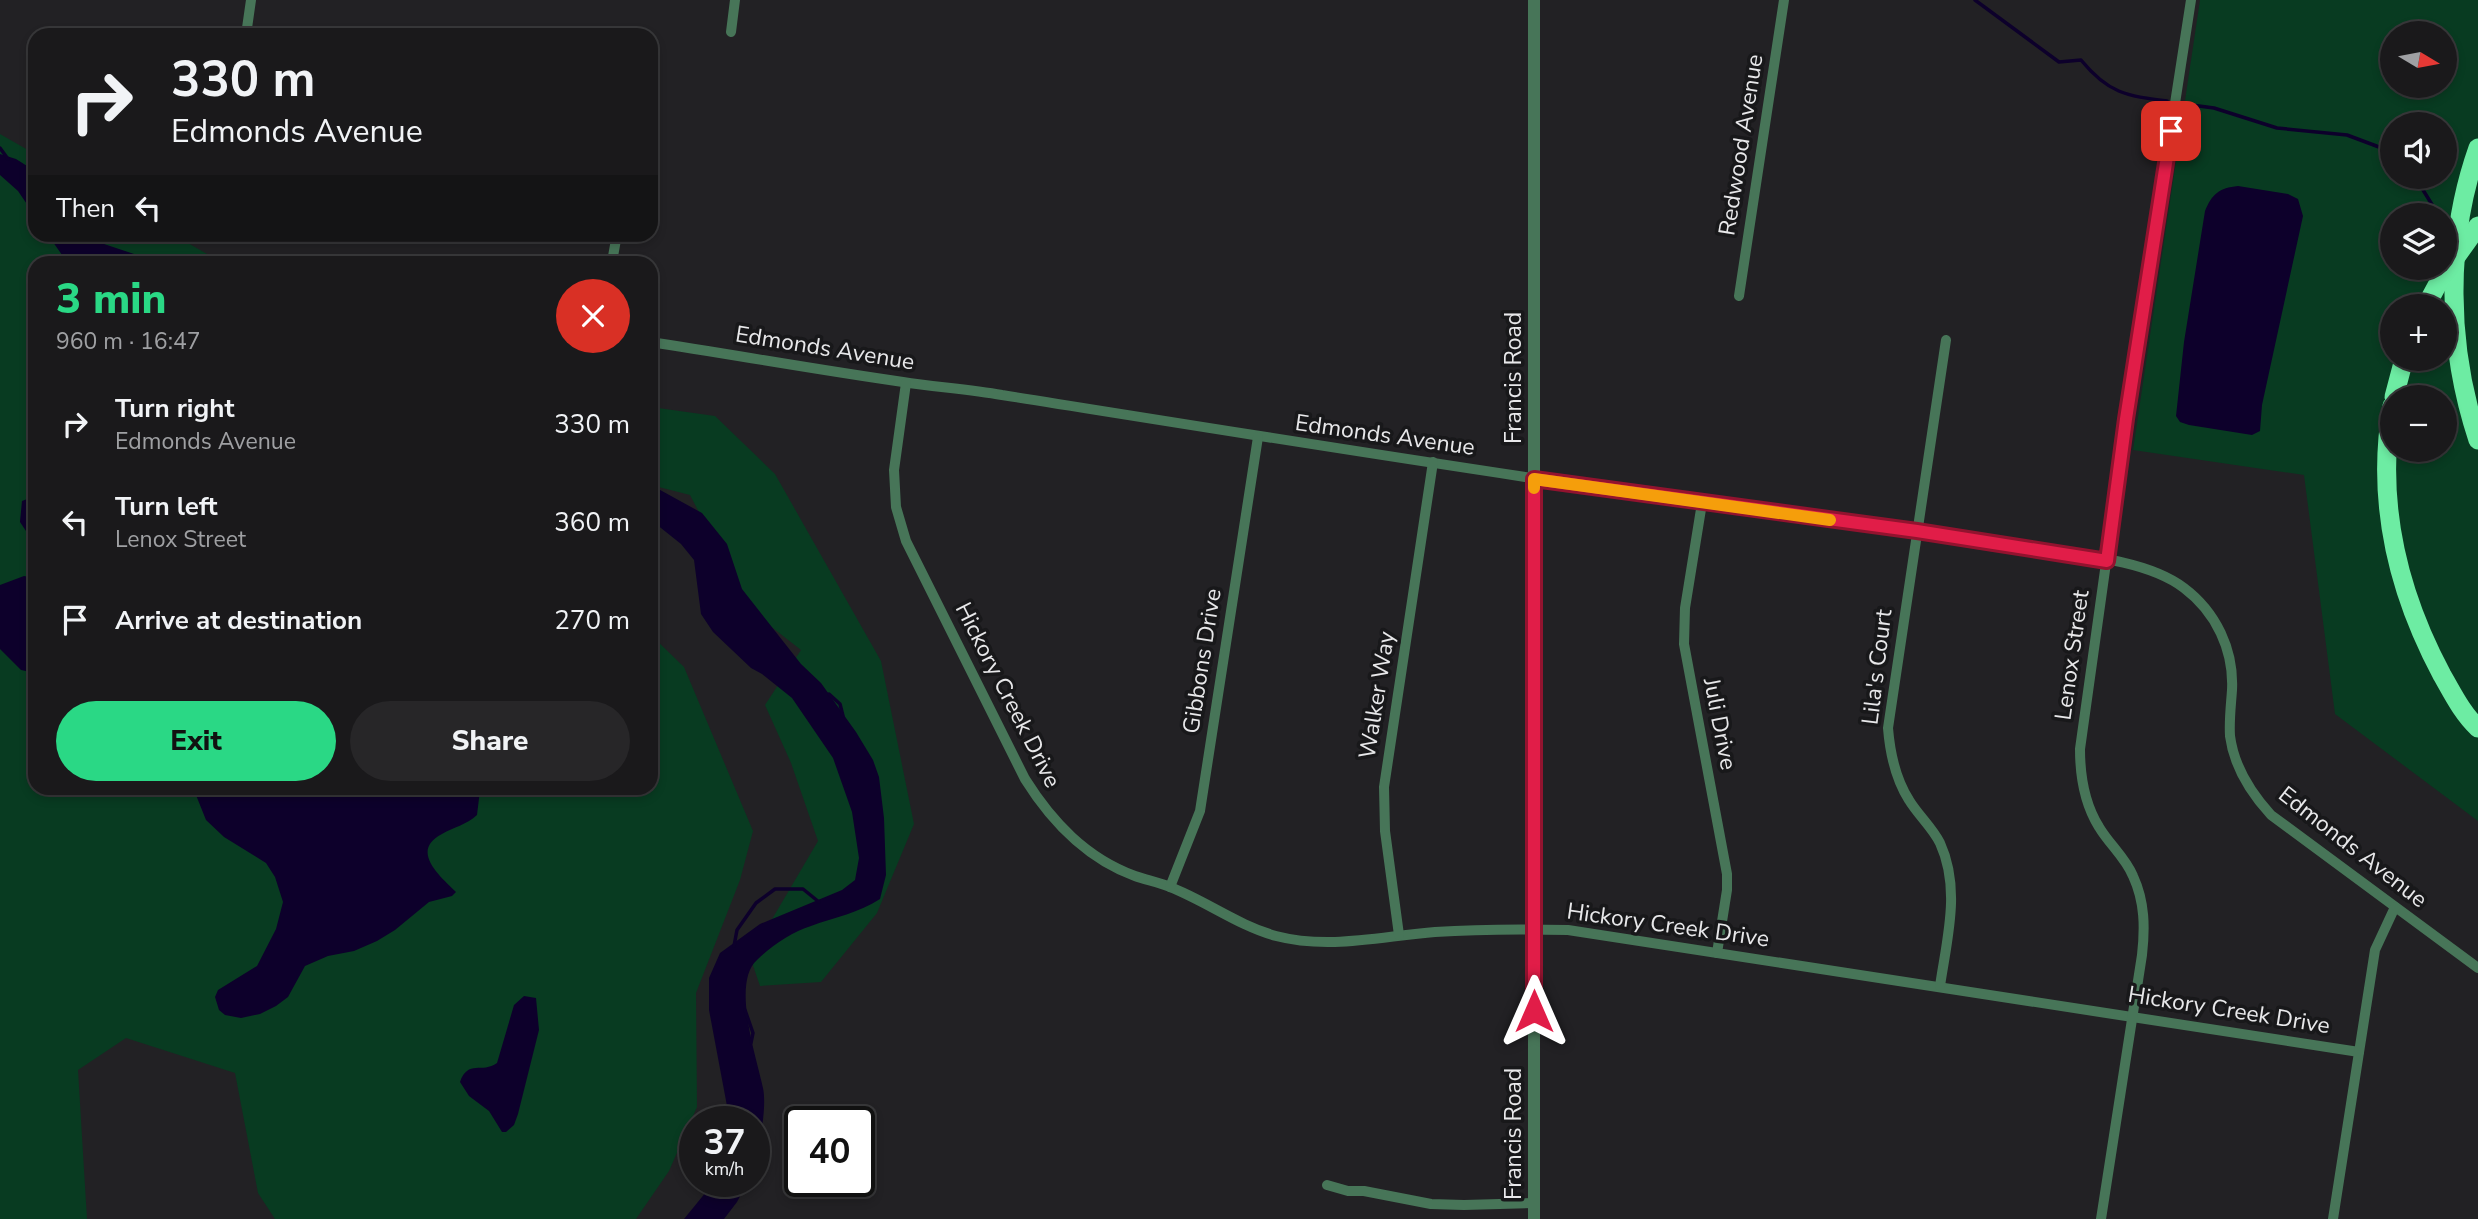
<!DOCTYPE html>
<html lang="en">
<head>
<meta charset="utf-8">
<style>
  body { margin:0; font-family:"Nunito Sans",sans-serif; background:#272628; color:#f1f3f6; height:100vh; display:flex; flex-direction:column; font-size:26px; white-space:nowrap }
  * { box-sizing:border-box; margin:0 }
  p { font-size:23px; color:#9fa0a3 }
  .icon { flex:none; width:38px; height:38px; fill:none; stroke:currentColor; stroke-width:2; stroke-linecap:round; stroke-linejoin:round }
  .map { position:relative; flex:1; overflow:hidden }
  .panel { position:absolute; left:28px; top:256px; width:630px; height:539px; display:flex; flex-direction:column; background:#1a191b; border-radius:21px; box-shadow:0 4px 10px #0003,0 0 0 2px #38383a }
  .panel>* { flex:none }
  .top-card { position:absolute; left:28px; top:28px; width:630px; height:214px; border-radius:21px; box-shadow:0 4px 10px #0003,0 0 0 2px #38383a; background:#1a191b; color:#f1f3f6; overflow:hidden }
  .needle { width:46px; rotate:100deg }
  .controls { position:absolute; left:2380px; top:21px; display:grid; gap:14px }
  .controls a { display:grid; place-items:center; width:77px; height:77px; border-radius:50%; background:#1a191b; box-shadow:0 4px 10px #0003,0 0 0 2px #38383a; font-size:35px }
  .speed { position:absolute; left:679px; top:1106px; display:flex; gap:14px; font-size:35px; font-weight:700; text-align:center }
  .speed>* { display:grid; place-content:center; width:91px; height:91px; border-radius:50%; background:#1a191b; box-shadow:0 4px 10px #0003,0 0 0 2px #38383a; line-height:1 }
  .speed small { font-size:18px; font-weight:400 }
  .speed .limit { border:4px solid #111; border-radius:10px; background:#fff; color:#111 }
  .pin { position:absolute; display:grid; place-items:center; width:60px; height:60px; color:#fff; margin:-30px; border-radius:14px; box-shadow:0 4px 10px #0006 }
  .me { position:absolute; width:77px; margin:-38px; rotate:0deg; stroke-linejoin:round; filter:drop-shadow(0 0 5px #0008) }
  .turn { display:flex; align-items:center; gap:24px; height:147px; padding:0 28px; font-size:32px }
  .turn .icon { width:91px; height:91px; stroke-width:2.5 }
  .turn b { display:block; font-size:49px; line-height:60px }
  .then { display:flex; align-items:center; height:66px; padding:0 28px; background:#0003; gap:14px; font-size:26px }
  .round { display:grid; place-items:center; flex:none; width:74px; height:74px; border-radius:37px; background:#272628 }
  .headline { display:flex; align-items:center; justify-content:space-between; height:119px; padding:0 28px }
  h1 { font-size:42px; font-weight:800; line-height:52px; color:#2ad885 }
  .button { display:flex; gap:14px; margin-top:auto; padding:14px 28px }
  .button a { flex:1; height:80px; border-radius:42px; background:#2ad885; color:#111; font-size:28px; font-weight:800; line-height:80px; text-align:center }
  .button a+a { background:#272628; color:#f1f3f6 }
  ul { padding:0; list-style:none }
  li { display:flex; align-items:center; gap:21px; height:98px; padding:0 28px }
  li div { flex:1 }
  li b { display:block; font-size:26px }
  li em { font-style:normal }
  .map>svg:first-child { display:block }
</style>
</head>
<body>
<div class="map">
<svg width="2478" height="1219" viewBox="0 0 2478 1219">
  <rect width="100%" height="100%" fill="#222124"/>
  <g fill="#083b21" fill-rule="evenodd">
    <path d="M2200,0h278v821l-143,-107 -31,-239 -171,-25zM2392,33h53v53h-53zM2392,124h53v53h-53zM2392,215h53v53h-53zM2392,306h53v53h-53zM2392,397h53v53h-53z"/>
    <polygon points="0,134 35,154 35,234 174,235 221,262 35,262 35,788 651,788 651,635 684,667 753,831 740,880 696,993 697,1107 669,1171 636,1219 275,1219 258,1193 235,1073 126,1038 78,1070 87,1219 0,1219"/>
    <polygon points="651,407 715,416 775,474 881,661 914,824 877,913 821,982 760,986 747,948 768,926 818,841 791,763 765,705 801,650 750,610 690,495 651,485"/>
  </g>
  <g fill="#0d002b">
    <polygon points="0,154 16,159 35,171 35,216 18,191 0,175"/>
    <path d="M2238,186l50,8 10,5 5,17 -41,189 -2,26 -8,4 -63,-10 -9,-3 -4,-6 8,-74 21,-131c7,-17 14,-23 33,-25z"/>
    <polygon points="48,235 85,235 92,240 158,262 67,262"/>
    <path d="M651,485l51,28 25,31 15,45 59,75 20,19 35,49 17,28 6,17 5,41 2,57 -6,24c-21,14 -45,18 -69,27 -19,6 -40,20 -54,34 -26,23 0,99 6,128 4,19 -3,56 -9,74v-40h-24l-21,-112v-32l11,-25 40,-29 82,-34 13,-10 4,-22 -7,-46 -19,-54 -41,-60 -30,-24 -11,-6 -38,-36 -12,-18 -7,-54 -13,-16 -30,-24z"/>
    <polygon points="35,496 35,536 26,531 20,522 22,501"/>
    <polygon points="24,576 35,578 35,673 21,670 0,649 0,585"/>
    <path d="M190,788h290v2l-3,25c-11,10 -23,12 -35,19 -33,17 -1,43 14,58l-4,4 -23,6 -34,28 -18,11 -23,10 -26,5 -23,10 -17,31 -12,9 -16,8 -19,4 -16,-3 -6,-5 -4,-13 3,-7 39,-24 19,-37 7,-27 -8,-25 -9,-14 -42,-26 -18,-17 -12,-30z"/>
    <path d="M524,996l12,2 3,32 -21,84 -4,11 -8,7h-4l-13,-21 -20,-15 -9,-14c8,-23 22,-8 37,-19l17,-58z"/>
    <polygon points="715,1181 748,1181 737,1202 724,1219 684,1219"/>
  </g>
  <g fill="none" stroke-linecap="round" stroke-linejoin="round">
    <g stroke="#0d002b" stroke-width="3.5">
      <path d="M1975,0l84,62 22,-2c27,33 45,36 86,41"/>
      <polyline points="2184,104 2214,108 2277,128 2347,135 2387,150 2392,155"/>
      <polyline points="0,148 8,159"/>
      <polyline points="2415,177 2436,211"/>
      <polyline points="829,694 840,704 843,716"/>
      <polyline points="734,946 737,930 756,903 775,889 803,889 819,902"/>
      <polyline points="745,1010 753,1033 751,1043"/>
    </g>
    <g stroke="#477558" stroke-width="10">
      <polyline points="731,32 735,0"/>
      <polyline points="246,35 251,0"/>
      <polyline points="612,262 617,234"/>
      <polyline points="1739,296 1784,0"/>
      <path d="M651,342c84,13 168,28 252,40 32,5 66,7 99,13 233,37 466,75 701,108 105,14 210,28 315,44 51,8 125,10 166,41 32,24 50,62 48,102 -1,15 -3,30 -2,46 4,31 20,56 41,79l207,153"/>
      <path d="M906,383l-12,87 2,37 10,34 119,238c27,43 61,79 110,97 11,4 24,6 35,11 36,14 69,39 106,49 54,14 106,0 159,-4 44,-3 89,-3 133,-2l791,122"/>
      <polyline points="1702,503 1685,608 1684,644 1727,874 1727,890 1717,953"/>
      <polyline points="1170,887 1200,811 1258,437"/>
      <polyline points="1399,935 1385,831 1384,787 1433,462"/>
      <path d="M1940,986c7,-48 21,-97 0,-143 -8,-16 -22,-28 -31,-43 -14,-22 -19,-47 -21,-72l58,-388"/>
      <polyline points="1327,1185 1348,1191 1364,1191 1431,1204 1464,1205 1534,1203"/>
      <path d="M2101,1219l41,-264c3,-27 3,-53 -9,-79 -8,-19 -24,-32 -34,-49 -15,-24 -19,-51 -19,-78l46,-329 65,-420"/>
      <polyline points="2333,1219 2375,950 2395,907"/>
    </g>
    <polyline stroke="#477558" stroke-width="12" points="1534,0 1534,1219"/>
    <g stroke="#6deca3" stroke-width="19">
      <path d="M2478,148c-33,93 -31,199 0,292"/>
      <polyline points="2426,306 2441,278 2478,226"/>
      <polyline points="2394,397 2404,359"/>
      <path d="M2392,406c-16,94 5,185 50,269 11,19 20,38 36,53"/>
    </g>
  </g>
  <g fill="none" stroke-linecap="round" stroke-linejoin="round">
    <defs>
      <polyline id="route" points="1534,1011 1534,479 1917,531 2107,561 2126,419 2171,131"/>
    </defs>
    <use href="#route" stroke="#92132f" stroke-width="18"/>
    <use href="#route" stroke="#e11d48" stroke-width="12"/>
    <polyline stroke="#f59e0b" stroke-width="12" points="1534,488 1534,479 1830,520"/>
  </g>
  <g text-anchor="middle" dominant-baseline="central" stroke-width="7" stroke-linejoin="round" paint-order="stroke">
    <g font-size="23" fill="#e8e8ea" stroke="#18181a">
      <text transform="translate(1741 145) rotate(-81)">Redwood Avenue</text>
      <text transform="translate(825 348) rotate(9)">Edmonds Avenue</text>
      <text transform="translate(1513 378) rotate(-90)">Francis Road</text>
      <text transform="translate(1385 435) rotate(8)">Edmonds Avenue</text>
      <text transform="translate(2072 655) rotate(-82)">Lenox Street</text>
      <text transform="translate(1202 661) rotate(-81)">Gibbons Drive</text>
      <text transform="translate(1877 667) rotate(-83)">Lila's Court</text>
      <text transform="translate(1008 695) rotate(63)">Hickory Creek Drive</text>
      <text transform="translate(1377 695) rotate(-81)">Walker Way</text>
      <text transform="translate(1720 724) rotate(79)">Juli Drive</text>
      <text transform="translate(2353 847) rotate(38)">Edmonds Avenue</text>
      <text transform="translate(1668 925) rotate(8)">Hickory Creek Drive</text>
      <text transform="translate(2229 1010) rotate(9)">Hickory Creek Drive</text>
      <text transform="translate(1513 1134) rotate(-90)">Francis Road</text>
    </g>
  </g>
</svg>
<div class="controls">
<a><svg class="needle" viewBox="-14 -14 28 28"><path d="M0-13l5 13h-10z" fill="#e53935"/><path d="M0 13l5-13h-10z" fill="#9fa0a3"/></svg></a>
<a><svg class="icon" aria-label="sound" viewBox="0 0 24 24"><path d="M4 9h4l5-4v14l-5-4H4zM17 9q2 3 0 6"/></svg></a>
<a><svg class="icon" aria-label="layers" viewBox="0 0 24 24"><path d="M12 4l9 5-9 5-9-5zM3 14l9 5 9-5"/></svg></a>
<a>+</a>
<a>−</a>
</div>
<div class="speed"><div>37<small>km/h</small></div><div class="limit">40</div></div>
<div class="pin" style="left:2171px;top:131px;background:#d93025"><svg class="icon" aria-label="arrive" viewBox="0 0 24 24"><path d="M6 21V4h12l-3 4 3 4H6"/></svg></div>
<svg class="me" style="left:1534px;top:1011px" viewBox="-20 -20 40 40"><path d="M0-17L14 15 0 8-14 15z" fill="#e11d48" stroke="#fff" stroke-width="4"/></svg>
<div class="top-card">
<div class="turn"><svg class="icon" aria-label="right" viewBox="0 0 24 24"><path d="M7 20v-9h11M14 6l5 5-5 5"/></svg><div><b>330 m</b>Edmonds Avenue</div></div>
<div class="then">Then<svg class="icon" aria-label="left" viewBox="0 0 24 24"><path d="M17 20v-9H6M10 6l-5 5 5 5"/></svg></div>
</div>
<section class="panel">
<div class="headline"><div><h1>3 min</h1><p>960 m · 16:47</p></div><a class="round" style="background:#d93025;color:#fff"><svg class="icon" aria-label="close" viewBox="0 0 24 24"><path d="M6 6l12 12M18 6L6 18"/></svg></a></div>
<ul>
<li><svg class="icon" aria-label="right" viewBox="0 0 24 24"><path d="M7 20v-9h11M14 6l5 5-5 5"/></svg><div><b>Turn right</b><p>Edmonds Avenue</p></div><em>330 m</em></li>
<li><svg class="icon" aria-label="left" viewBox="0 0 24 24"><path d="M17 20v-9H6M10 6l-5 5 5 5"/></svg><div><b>Turn left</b><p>Lenox Street</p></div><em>360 m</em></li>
<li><svg class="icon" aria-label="arrive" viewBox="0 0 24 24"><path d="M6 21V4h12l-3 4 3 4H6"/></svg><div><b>Arrive at destination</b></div><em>270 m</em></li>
</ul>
<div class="button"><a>Exit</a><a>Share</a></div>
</section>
</div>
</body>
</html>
